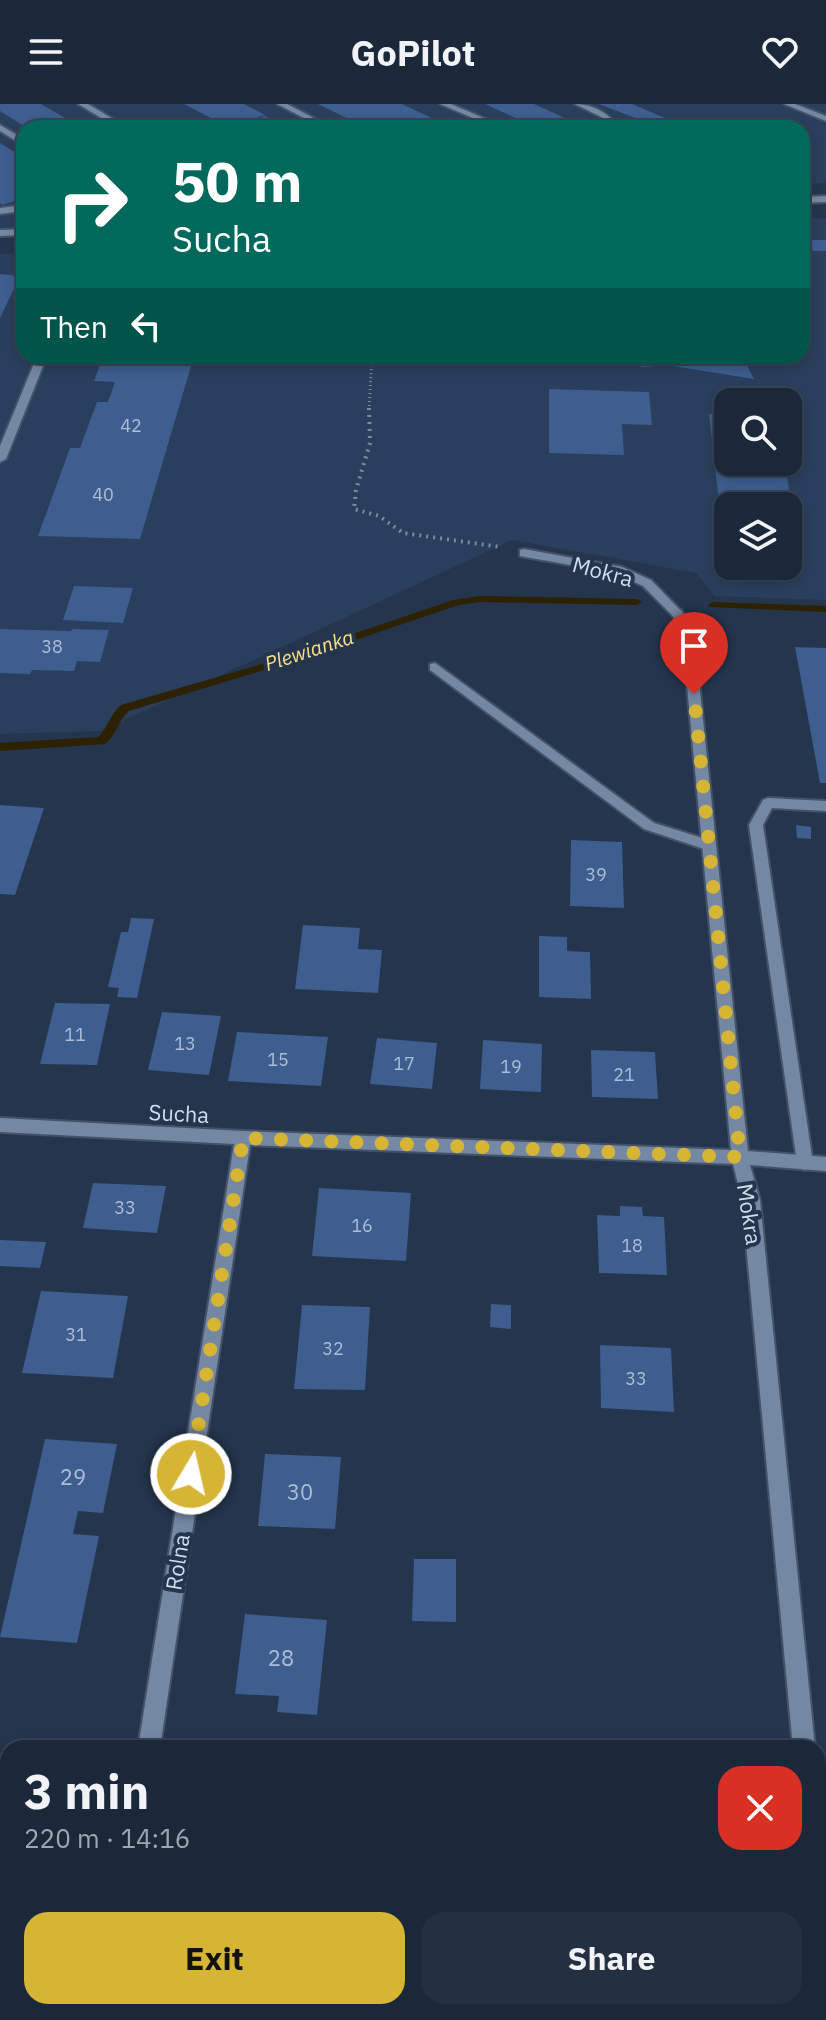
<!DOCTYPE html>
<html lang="en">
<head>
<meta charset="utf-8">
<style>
  body { margin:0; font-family:"IBM Plex Sans",sans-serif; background:#243042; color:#f1f3f6; height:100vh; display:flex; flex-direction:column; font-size:30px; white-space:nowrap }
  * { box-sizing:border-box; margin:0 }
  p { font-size:26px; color:#a0a6af }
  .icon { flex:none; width:44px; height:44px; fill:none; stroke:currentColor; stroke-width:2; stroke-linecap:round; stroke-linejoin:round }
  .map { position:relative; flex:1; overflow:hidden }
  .side { position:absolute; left:0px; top:1636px; width:826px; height:280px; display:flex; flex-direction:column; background:#1b283a; border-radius:24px 24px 0 0; box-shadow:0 4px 12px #0003,0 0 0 2px #394454 }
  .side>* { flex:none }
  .banner { position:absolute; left:16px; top:16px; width:794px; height:244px; border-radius:24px; box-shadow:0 4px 12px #0003,0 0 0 2px #394454; background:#00695c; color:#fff; overflow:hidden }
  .tools { position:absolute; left:714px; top:284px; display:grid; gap:16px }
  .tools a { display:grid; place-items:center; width:88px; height:88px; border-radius:16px; background:#1b283a; box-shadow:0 4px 12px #0003,0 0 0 2px #394454; font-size:40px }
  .pin { position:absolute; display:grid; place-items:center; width:68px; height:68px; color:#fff; margin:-82px -34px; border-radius:50% 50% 50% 0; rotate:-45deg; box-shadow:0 0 8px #0007 }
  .pin .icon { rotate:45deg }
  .me { position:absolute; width:88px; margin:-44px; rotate:9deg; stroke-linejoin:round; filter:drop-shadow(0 0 6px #0008) }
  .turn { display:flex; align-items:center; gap:28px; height:168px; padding:0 24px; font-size:36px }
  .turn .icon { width:104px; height:104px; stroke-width:2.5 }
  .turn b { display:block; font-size:56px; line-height:68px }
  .then { display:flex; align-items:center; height:76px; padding:0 24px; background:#0003; gap:16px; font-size:30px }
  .round { display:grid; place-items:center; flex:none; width:84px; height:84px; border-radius:24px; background:#243042 }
  .overview { display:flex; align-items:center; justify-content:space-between; height:136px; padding:0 24px }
  h1 { font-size:48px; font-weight:700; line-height:60px }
  .cta { display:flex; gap:16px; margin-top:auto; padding:16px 24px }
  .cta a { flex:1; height:92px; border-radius:24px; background:#d6b534; color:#111; font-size:32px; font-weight:700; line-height:92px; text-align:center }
  .cta a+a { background:#243042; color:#f1f3f6 }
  header { display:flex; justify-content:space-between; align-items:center; height:104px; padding:0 24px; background:#1b283a; font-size:36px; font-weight:700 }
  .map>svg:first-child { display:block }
</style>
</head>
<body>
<header><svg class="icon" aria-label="menu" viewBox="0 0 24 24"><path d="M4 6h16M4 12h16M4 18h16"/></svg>GoPilot<svg class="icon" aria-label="heart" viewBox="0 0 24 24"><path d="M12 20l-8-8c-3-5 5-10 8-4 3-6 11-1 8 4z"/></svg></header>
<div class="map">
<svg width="826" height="1916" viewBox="0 0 826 1916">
  <rect width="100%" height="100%" fill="#24354d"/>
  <g fill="#2a3f5d" fill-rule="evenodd">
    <polygon points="0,0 826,0 826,79 802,80 802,24 24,24 24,127 0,128"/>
    <path d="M826,114v382l-112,-4 -17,-23 -185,-33 -411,191 -101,3v-480l24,-1v103h778v-137zM728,298h60v60h-60zM728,402h60v60h-60z"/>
  </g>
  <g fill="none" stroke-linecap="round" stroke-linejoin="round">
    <g fill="#2c2201" fill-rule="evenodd">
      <path d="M480,492l157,3 5,3 -5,3 -157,-3 -21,3 -172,58 -158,48c-11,9 -12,24 -24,33l-105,7v-8l98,-6c10,-9 12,-23 23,-32l158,-46 174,-59z"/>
      <polygon points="713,498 826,502 826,508 709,503 708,501"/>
    </g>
  </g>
  <g fill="#3d5e8e">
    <polygon points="0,0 41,0 82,24 27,24 0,7"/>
    <polygon points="184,0 244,0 265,11 228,23"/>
    <polygon points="318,0 402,0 453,24 367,24"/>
    <polygon points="485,0 534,0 587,24 537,24"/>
    <polygon points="599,0 632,0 689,24 661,24"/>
    <polygon points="265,12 290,24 232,24"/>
    <polygon points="180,15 194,24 152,24 152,23"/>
    <polygon points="0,39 24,54 24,94 2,101 0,99"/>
    <polygon points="808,136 826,136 826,147 813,147"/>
    <polygon points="0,170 20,172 0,214"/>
    <polygon points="103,252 194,252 140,435 38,432 70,344 80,344 97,298 108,298 115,278 94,277"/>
    <polygon points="585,252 742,252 754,275 666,261 644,263"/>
    <polygon points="549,285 649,288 652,321 622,320 624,351 549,349"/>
    <polygon points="709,310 728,310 728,358 780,358 782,372 787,372 795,426 788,425 788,402 728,402 728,423 722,423"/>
    <polygon points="74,482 133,484 123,519 63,516"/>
    <polygon points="0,525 71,527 72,525 109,526 100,558 77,557 74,567 32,566 30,570 0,569"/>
    <polygon points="795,543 826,544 826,679 820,679"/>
    <polygon points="0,701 44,704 15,791 0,790"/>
    <polygon points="796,721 811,723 811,735 797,734"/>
    <polygon points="571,736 622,738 624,804 570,802"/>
    <polygon points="131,814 154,815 137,894 117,893 119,884 108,883 121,828 128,828"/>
    <polygon points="303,821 360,824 358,845 382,846 378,889 295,885"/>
    <polygon points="539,832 567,833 567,847 590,848 591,895 539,893"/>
    <polygon points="55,899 110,900 97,961 40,960"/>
    <polygon points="162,908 221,912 209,971 148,966"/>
    <polygon points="237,928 328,933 321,982 228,977"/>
    <polygon points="377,934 437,939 432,985 370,980"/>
    <polygon points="483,936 542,940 541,988 480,985"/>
    <polygon points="591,946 655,948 658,995 592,993"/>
    <polygon points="93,1079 166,1082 157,1129 83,1124"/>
    <polygon points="319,1084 411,1089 406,1157 312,1152"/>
    <polygon points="620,1102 642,1103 643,1112 664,1113 667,1171 599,1169 597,1111 620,1112"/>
    <polygon points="0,1136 46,1138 40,1164 0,1162"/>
    <polygon points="41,1187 128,1192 113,1274 22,1269"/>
    <polygon points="491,1200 511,1201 511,1225 490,1223"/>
    <polygon points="302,1201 370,1203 365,1286 294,1285"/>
    <polygon points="600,1241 671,1244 674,1308 601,1304"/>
    <polygon points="45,1335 117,1340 103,1409 78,1407 73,1430 99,1432 77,1539 0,1533"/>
    <polygon points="265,1350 341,1353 335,1425 258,1422"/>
    <polygon points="414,1455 456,1455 456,1518 412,1517"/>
    <polygon points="245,1510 327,1516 317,1611 277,1608 279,1592 235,1590"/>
    <polygon points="0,1693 8,1693 8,1783 0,1782"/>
    <rect x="0" y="1890" width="8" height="26"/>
    <rect x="386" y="1908" width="50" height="8"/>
  </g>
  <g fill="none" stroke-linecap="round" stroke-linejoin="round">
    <defs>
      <g id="service">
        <polygon points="78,0 88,0 128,24 118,24"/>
        <polygon points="277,0 287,0 333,24 323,24"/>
        <polygon points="440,0 451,0 507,24 496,24"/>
        <path d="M575,0c19,0 33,9 45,24h-8l-9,-10z"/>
        <polygon points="784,0 795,0 826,12 826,17"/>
        <polygon points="0,21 24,35 24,42 0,27"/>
        <polygon points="24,101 24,107 0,110 0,104"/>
        <polygon points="524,445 622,463 651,476 683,509 681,512 673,512 643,482 615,469 520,452 520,446"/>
        <polygon points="435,559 654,719 712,737 714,741 712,745 707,746 644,725 430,566 430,560"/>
        <polygon points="768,694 826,697 826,707 772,704 763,721 813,1059 811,1064 805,1066 799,1064 797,1059 749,721 763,696"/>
      </g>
      <g id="minor">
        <polygon points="37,252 47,252 6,355 0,358 0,342"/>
        <polygon points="677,505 681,506 694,529 748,1047 826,1053 826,1067 750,1061 760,1096 815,1644 793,1644 742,1096 733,1060 250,1041 160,1644 138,1644 234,1040 0,1028 0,1014 243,1027 731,1046 682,529 671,509"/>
        <polygon points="818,1784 826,1787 826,1894 818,1890"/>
        <polygon points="96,1908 120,1908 119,1916 95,1916"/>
      </g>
      <g id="tertiary">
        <polygon points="826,92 826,98 802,99 802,93"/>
        <polygon points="24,125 24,131 0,132 0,126"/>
      </g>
    </defs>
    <use href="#service" stroke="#435266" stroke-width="4"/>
    <use href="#minor" stroke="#435266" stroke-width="4"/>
    <use href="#tertiary" stroke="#435266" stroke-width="4"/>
    <polyline stroke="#7d8b9f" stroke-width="3" stroke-dasharray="1 3" stroke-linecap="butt" points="369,306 372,252"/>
    <polyline stroke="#7d8b9f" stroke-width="4" stroke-dasharray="2 5" stroke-linecap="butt" points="369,304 370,339 356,386 354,405 379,412 403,429 500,443"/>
    <use href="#service" fill="#7487a3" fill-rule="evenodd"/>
    <use href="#minor" fill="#7487a3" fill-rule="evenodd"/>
    <use href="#tertiary" fill="#7487a3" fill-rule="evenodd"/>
  </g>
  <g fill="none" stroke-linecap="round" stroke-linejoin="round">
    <polyline stroke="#d6b534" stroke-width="14" stroke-dasharray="0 25.2" points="191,1370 243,1034 740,1053 694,590"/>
  </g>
  <g text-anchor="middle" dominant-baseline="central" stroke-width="8" stroke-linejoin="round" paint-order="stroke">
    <g font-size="18" fill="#adbdd5">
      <text x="131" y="321">42</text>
      <text x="103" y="390">40</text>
      <text x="52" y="542">38</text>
      <text x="596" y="770">39</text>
      <text x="75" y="930">11</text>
      <text x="185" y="939">13</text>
      <text x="278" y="955">15</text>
      <text x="404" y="959">17</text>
      <text x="511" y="962">19</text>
      <text x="624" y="970">21</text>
      <text x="125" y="1103">33</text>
      <text x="362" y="1121">16</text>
      <text x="632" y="1141">18</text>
      <text x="76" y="1230">31</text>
      <text x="333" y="1244">32</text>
      <text x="636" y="1274">33</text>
    </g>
    <g font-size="20" font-style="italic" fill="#fce285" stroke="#24354d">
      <text transform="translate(309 546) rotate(-18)">Plewianka</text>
    </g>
    <g font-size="22" fill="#d2dded" stroke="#24354d">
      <text transform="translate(603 467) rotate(15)">Mokra</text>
      <text transform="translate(179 1009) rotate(3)">Sucha</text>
      <text transform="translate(750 1110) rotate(81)">Mokra</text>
      <text transform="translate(177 1458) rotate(-81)">Rolna</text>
    </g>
    <g font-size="22" fill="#adbdd5">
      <text x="73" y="1372">29</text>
      <text x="300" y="1387">30</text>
      <text x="281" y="1553">28</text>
    </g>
  </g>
</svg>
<div class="tools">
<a><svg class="icon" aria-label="search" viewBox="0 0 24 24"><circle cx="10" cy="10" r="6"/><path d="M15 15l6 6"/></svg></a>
<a><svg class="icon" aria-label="layers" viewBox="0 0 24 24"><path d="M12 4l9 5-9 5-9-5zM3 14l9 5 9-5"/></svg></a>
</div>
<div class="pin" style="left:694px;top:590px;background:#d93025"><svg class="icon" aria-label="arrive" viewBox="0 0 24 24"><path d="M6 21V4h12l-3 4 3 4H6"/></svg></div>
<svg class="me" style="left:191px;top:1370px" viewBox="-20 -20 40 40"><circle r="17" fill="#d6b534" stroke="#fff" stroke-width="3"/><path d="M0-11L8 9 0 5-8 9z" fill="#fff"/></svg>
<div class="banner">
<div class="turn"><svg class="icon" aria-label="right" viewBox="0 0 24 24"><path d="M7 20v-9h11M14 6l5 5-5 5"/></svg><div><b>50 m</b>Sucha</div></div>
<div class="then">Then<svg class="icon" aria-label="left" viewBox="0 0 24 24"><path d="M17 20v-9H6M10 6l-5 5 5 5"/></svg></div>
</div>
<section class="side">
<div class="overview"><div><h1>3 min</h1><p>220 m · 14:16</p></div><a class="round" style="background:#d93025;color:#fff"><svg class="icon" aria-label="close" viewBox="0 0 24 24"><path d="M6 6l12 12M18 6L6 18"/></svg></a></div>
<div class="cta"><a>Exit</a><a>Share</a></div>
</section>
</div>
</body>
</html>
